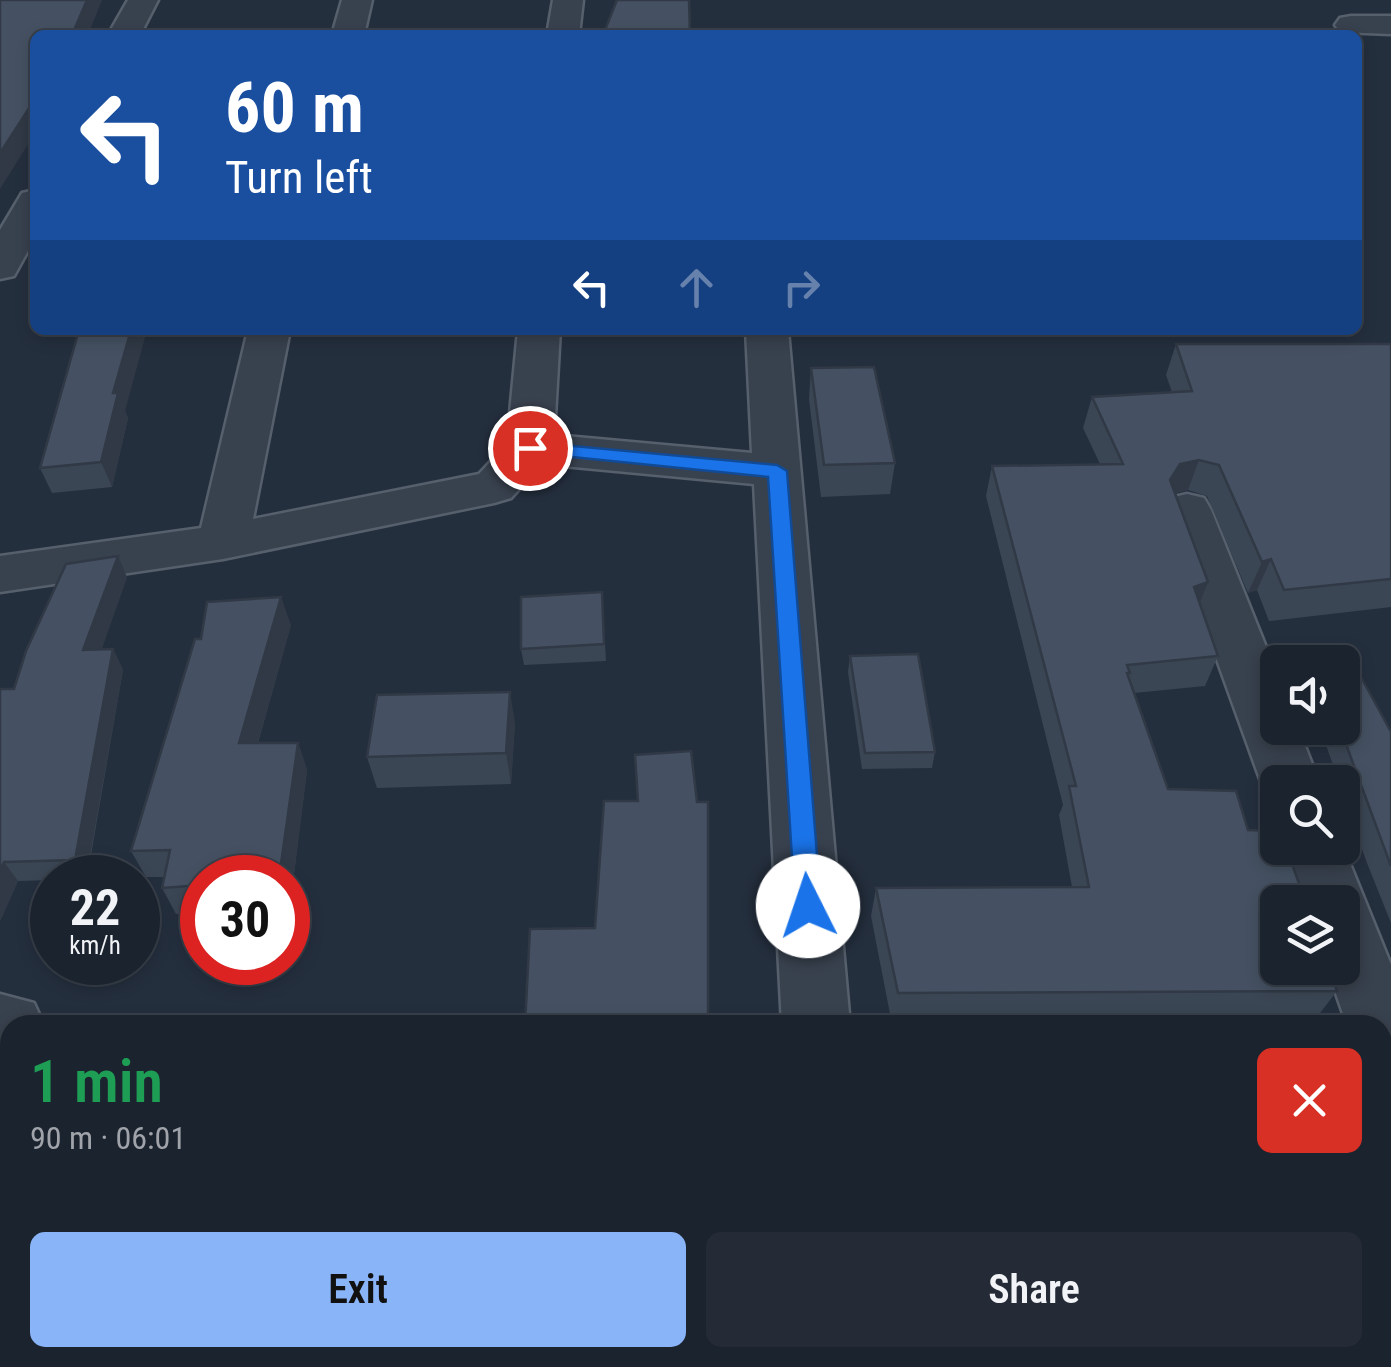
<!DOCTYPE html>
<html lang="en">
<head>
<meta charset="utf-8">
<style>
  body { margin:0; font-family:"Roboto Condensed",sans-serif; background:#242b36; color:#f1f3f6; height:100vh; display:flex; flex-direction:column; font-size:38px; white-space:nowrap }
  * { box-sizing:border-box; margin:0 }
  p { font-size:32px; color:#a0a4aa }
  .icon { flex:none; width:55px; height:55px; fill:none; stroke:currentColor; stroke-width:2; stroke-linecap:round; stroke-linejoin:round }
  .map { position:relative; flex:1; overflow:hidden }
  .panel { position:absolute; left:0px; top:1015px; width:1392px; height:352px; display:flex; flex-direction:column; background:#1b232e; border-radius:30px 30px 0 0; box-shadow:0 5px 15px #0003,0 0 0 2px #39404a }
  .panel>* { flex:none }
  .top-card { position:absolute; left:30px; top:30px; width:1332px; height:305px; border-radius:15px; box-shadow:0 5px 15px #0003,0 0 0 2px #39404a; background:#1a4fa0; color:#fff; overflow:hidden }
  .buttons { position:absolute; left:1260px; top:645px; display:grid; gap:20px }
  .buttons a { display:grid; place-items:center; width:100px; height:100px; border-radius:15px; background:#1b232e; box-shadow:0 5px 15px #0003,0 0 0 2px #39404a; font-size:50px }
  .speed { position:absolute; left:30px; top:855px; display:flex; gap:20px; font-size:50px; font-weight:700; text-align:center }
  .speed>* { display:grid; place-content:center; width:130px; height:130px; border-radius:50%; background:#1b232e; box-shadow:0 5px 15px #0003,0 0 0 2px #39404a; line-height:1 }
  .speed small { font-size:25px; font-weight:400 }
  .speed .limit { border:15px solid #d22; background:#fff; color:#111 }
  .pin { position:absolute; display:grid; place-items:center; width:85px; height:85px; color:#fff; margin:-42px; border:5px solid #fff; border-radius:50%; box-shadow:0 2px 10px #0007 }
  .me { position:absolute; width:110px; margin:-55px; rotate:356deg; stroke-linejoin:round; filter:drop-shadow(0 0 8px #0008) }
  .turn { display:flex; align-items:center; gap:35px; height:210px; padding:0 30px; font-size:45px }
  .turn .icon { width:130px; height:130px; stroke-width:2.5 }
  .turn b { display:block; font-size:70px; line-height:85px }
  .lanes { display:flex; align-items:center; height:95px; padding:0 30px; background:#0003; justify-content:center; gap:50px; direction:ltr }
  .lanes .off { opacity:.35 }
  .round { display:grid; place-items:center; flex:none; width:105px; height:105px; border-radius:15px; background:#242b36 }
  .overview { display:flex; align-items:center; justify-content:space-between; height:170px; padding:0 30px }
  h1 { font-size:60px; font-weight:600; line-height:75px; color:#1e9e55 }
  .cta { display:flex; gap:20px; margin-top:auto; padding:20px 30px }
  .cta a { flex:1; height:115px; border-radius:15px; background:#8ab4f8; color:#111; font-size:40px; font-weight:600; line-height:115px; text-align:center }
  .cta a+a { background:#242b36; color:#f1f3f6 }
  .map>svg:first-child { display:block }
</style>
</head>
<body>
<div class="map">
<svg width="1391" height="1367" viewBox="0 0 1391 1367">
  <rect width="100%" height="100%" fill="#242f3e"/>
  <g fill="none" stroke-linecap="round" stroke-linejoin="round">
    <defs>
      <g id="minor">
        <polygon points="128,0 158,0 140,35 108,35"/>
        <polygon points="342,0 372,0 364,35 332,35"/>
        <polygon points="553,0 583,0 579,35 547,35"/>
        <polygon points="1351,16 1391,16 1391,34 1340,32 1335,25 1340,18"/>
        <polygon points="35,190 35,238 14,276 0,279 0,230 22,193"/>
        <polygon points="248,330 290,330 253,519 479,474 507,444 518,330 560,330 554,435 752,453 746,330 788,330 850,1025 782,1025 754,484 542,464 511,498 494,503 223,559 0,592 0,556 201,528"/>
        <polygon points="1187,494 1204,498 1211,510 1278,677 1278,728 1298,728 1319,782 1278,782 1278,801 1269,799 1261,782 1163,510 1170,498"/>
        <polygon points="1342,844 1391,965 1391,1113 1382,1112 1382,1025 1347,1025 1327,968 1342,968 1342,902 1304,902 1284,848 1342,848"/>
        <polygon points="0,994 34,1003 44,1025 10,1025 10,1056 0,1056"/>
        <polygon points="846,1358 925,1358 926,1367 846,1367"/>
      </g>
    </defs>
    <use href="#minor" stroke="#565f6c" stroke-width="5"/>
    <use href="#minor" fill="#38414e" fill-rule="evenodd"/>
  </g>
  <g fill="#3b4654">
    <polygon points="1176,344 1391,344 1391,607 1269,621 1257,590 1248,593 1207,496 1188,490 1175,493 1208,582 1200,604 1218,656 1205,686 1134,693 1168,789 1248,830 1337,991 1317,1017 891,1019 871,916 876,888 1072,887 1059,815 1063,805 986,496 992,466 1100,464 1083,428 1092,397 1172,392 1166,375"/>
    <polygon points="811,368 895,463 890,494 821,497 809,399"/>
    <polygon points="125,411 128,418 112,487 52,493 40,468"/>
    <polygon points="127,577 101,650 113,649 123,670 87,878 52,878 52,880 18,881 0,921 14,689"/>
    <polygon points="602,592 606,661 524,665 521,649"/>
    <polygon points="291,625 258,743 298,743 307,770 290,906 288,906 288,878 202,878 202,912 176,914 162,888 164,877 146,877 131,851"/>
    <polygon points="1344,646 1391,732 1391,923 1367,863 1342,793 1342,782 1339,782 1320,728 1342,728 1342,662 1313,662 1315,658"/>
    <polygon points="850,656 935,752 932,768 862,769 848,672"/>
    <polygon points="515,723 511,784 377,788 367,757"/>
    <rect x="0" y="1046" width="10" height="289"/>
    <polygon points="1108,1358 1382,1358 1391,1367 1110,1367"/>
  </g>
  <g fill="#303945">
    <polygon points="87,0 102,0 88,35 72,35"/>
    <polygon points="35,99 35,133 0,189 0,153"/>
    <polygon points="131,330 147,330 125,411 128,418 112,487 101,462 113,393"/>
    <polygon points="1199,460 1188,490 1169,494 1170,480 1180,464"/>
    <polygon points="118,556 127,577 94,671 83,650"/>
    <polygon points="1271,559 1257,590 1248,593 1262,562"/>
    <polygon points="1208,582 1196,613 1194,587"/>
    <polygon points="281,597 291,625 250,770 239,743"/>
    <polygon points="113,649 123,670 86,878 75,860"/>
    <polygon points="510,692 515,723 511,784 506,753"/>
    <polygon points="298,743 307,770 290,906 288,900 288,878 279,878"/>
    <polygon points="4,862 18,881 0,921 0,871"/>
    <polygon points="427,1358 438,1358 437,1367 426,1367"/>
  </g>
  <g fill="#455162" stroke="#303945" stroke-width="2.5">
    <polygon points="0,0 87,0 72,35 35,35 35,99 0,153"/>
    <polygon points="617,0 689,0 690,35 603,35"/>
    <polygon points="79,330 131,330 113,393 118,393 101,462 40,468"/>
    <polygon points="1176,344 1391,344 1391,579 1284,590 1271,559 1262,562 1219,465 1199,460 1180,464 1170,480 1208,582 1194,587 1218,656 1127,665 1130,673 1127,673 1168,789 1236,791 1248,830 1278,831 1278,848 1286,848 1306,902 1278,902 1278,968 1329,968 1337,991 898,993 876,888 1089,887 1069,786 1076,786 992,466 1123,464 1092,397 1192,391"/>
    <polygon points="874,367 895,463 824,465 811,368"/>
    <polygon points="118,556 83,650 113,649 75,860 4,862 0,871 0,689 14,689 26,651 66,564"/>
    <polygon points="602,592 604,644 521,649 521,597"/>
    <polygon points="281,597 239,743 298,743 279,878 202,878 202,885 162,888 170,850 131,851 195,639 201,639 207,602"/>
    <polygon points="1344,646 1391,732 1391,866 1340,728 1342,728 1342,662 1317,662 1315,658"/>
    <polygon points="918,654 935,752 865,753 850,656"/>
    <polygon points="510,692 506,753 367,757 377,695"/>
    <polygon points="691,751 697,802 708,802 708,1025 525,1025 530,929 595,928 604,801 638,801 635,755"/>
    <polygon points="0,1046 10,1046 10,1071 6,1081 10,1081 10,1317 0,1317"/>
    <polygon points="1382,1189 1391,1189 1391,1367 1131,1367 1129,1358 1382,1358"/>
    <polygon points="294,1358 427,1358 426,1367 292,1367"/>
    <polygon points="558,1358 697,1358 697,1367 557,1367"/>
  </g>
  <polygon fill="#1a73e8" stroke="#114b97" stroke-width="2.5" points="530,442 777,465 787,471 821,906 817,914 808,918 799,914 795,906 768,477 523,452 521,448"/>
</svg>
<div class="buttons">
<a><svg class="icon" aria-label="sound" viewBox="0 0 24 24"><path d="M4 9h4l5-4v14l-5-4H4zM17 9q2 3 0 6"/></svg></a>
<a><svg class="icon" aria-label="search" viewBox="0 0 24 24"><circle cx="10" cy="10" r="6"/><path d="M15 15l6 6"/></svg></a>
<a><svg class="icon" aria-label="layers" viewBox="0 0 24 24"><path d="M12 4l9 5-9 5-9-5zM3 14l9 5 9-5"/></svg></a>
</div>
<div class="speed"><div>22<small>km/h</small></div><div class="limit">30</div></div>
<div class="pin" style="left:530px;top:448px;background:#d93025"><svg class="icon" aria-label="arrive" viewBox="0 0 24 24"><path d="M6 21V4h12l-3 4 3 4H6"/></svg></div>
<svg class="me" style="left:808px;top:906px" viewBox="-20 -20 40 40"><circle r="19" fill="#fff"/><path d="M0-13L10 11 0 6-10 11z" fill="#1a73e8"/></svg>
<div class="top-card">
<div class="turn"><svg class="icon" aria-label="left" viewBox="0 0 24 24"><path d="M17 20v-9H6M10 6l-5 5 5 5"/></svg><div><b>60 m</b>Turn left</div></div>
<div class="lanes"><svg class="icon" aria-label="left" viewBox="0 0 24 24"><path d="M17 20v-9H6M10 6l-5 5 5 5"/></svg><svg class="icon off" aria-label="ahead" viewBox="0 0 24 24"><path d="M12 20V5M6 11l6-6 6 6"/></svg><svg class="icon off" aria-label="right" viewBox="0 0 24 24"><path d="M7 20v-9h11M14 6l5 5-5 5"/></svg></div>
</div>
<section class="panel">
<div class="overview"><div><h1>1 min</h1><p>90 m · 06:01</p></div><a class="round" style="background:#d93025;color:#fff"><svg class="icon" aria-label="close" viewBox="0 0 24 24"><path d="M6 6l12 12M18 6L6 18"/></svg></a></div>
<div class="cta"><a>Exit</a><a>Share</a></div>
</section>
</div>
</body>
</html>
